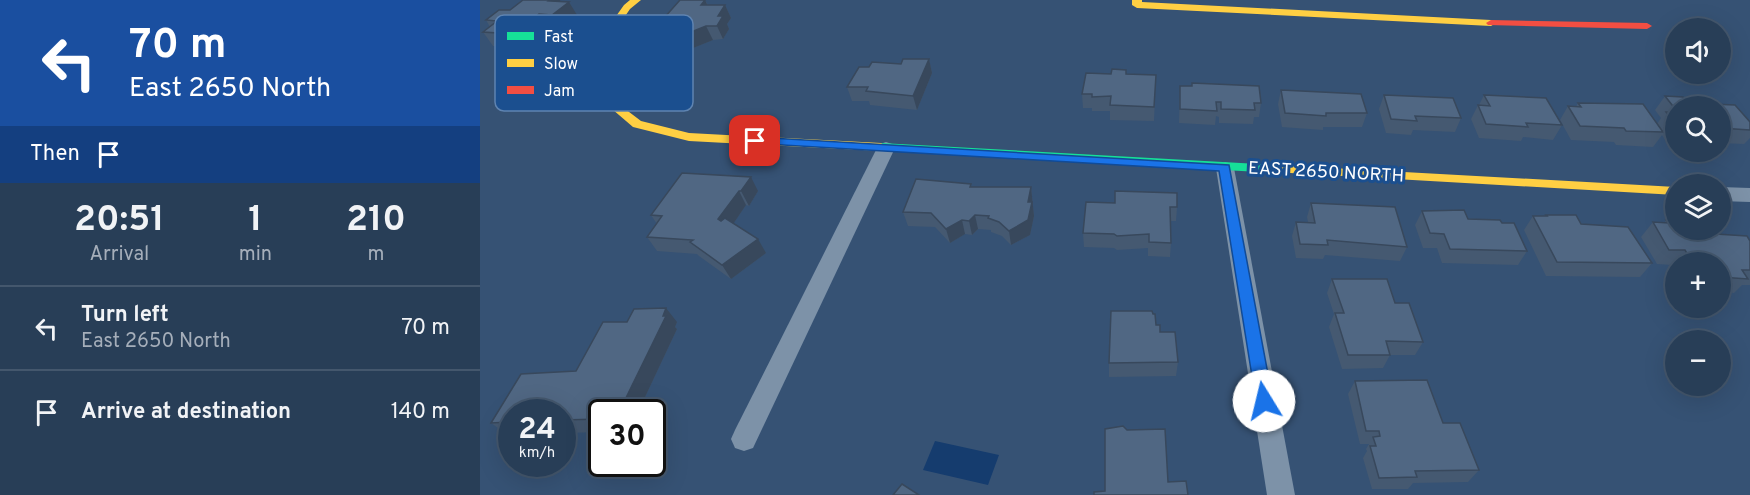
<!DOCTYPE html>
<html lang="en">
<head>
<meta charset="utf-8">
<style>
  body { margin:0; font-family:Overpass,sans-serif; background:#344961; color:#f1f3f6; height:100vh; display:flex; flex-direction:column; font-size:22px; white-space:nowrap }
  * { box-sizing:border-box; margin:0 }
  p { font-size:20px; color:#a5aeba }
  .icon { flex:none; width:33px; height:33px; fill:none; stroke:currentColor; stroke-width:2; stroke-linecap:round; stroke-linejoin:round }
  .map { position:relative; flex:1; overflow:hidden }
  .panel { display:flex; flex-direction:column; background:#283e57; width:480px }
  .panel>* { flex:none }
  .hud { background:#1a4fa0; color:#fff; overflow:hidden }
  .fabs { position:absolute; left:1185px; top:18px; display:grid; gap:12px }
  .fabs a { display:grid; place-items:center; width:66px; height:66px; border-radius:50%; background:#283e57; box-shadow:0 6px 24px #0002,0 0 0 2px #44576d; font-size:30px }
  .speed { position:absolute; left:18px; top:399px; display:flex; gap:12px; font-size:30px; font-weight:700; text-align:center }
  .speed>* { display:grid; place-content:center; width:78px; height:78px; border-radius:50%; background:#283e57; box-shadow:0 6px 24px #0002,0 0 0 2px #44576d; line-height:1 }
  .speed small { font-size:15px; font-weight:400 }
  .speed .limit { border:3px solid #111; border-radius:9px; background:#fff; color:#111 }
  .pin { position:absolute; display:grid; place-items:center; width:51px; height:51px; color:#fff; margin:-26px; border-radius:12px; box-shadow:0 3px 9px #0006 }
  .me { position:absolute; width:66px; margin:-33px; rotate:351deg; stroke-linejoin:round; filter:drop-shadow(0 0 4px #0008) }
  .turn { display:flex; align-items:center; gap:21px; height:126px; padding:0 30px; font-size:27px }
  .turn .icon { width:78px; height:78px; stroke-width:2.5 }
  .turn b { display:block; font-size:42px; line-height:51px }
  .then { display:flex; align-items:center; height:57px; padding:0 30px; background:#0003; gap:12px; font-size:22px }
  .eta { display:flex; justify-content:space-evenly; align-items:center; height:102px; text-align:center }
  .eta b { font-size:36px; font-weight:700; line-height:42px }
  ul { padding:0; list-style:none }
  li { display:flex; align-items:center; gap:18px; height:84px; padding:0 30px; border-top:2px solid #44576d }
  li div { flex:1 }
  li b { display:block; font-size:22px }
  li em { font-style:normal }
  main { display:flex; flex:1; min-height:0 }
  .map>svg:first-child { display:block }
</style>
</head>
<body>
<main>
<section class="panel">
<div class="hud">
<div class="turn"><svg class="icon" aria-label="left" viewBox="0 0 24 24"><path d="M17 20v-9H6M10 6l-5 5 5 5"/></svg><div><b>70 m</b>East 2650 North</div></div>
<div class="then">Then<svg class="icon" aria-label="arrive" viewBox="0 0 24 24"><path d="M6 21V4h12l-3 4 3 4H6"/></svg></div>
</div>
<div class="eta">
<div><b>20:51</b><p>Arrival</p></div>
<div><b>1</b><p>min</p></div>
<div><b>210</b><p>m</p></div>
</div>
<ul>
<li><svg class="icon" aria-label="left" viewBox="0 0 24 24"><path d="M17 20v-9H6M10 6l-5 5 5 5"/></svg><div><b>Turn left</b><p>East 2650 North</p></div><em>70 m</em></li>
<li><svg class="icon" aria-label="arrive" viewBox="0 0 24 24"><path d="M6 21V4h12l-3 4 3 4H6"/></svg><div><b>Arrive at destination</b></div><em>140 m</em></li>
</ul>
</section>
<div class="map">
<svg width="1270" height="495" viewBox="0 0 1270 495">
  <rect width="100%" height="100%" fill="#365274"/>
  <polygon fill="#153c6e" points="455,441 519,455 508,485 443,470"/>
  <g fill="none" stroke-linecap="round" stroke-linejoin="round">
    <g fill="#7d92a8" fill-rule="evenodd">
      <polygon points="406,142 412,144 415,148 273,448 264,451 255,448 251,439 255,430 397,148 400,144"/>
      <polygon points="745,162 752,164 754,168 815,495 787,495 736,168 738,164"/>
      <polygon points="1240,187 1270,188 1270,202 1240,201"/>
    </g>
    <polygon fill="#16e098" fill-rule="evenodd" points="401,143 797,165 803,169 797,173 397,150 395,147"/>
    <g fill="#ffcf43" fill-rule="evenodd">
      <polygon points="150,0 161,0 150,9 122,50 128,96 161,121 209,133 401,143 407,147 401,151 209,141 153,127 118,97 112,50 144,5"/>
      <polygon points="652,0 662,0 662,2 1011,20 1016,23 1011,26 657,8 652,5"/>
      <polygon points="797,165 1196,187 1196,195 793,172 791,169"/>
    </g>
    <polygon fill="#f24e42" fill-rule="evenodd" points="1011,20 1167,23 1172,26 1167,29 1008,25 1006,23"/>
  </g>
  <g fill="#455971">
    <polygon points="225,0 228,5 245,5 251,18 247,24 249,29 243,39 233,40 193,56 183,46 175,32 184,29 183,27 187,22 184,18"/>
    <polygon points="80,1 97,15 81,28 68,28 45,47 13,46 3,32 10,27 6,20 30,10"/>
    <polygon points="449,59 452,73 437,110 390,105 389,101 372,101 367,87 389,67"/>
    <polygon points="646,70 646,74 676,75 674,121 630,120 630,111 612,111 612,108 603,108 602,94 631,74"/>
    <polygon points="700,86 781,103 779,117 774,117 773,124 739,123 739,117 736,116 735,125 699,123"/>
    <polygon points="801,90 887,113 882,127 843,127 843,130 802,127 798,104"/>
    <polygon points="904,95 981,118 975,132 933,130 931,135 906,133 899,109"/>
    <polygon points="1004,95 1082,125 1073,140 1043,137 1041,141 999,138 991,119 998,105 999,105"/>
    <polygon points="1185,96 1203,97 1208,103 1255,105 1270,122 1270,138 1264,144 1240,143 1240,106 1196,106 1196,147 1190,147 1182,135 1173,147 1136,145 1134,142 1091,140 1080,120 1088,106 1096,107 1098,103 1163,104 1177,124 1181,118 1175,110"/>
    <polygon points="202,173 278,191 269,206 266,205 253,224 286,253 251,279 219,256 217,254 177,251 167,237 177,224 171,215"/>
    <polygon points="491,184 491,187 551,187 554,216 550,235 531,245 522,236 511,232 511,230 498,229 492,235 485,234 470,243 455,227 428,226 423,212"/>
    <polygon points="606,202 697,207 696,221 691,221 691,243 690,257 668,256 668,248 637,250 634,248 604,247 603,233"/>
    <polygon points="831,203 927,247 920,261 845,255 843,259 816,258 812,236 816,222 828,222 827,217"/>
    <polygon points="942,211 988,219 1022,223 1047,251 1038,265 962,263 957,248 943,248 935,225"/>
    <polygon points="1066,215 1101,224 1172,263 1160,277 1066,276 1044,230 1053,216 1064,216"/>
    <polygon points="1186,220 1236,234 1270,241 1270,285 1262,285 1254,293 1240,292 1240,262 1196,262 1196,270 1192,265 1177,264 1161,237 1173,222 1184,223"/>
    <polygon points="852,279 915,303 943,342 935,355 910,355 903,368 862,369 849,327 854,314 847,293"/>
    <polygon points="673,314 676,325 698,362 696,376 629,377 629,363"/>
    <polygon points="197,322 195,327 197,329 158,412 122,412 122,432 82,433 82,412 32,412 32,435 28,435 11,423 96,371"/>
    <polygon points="875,381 963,423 999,470 988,482 933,483 928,489 892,489 883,458 887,451 886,449 889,444 880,444 868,394"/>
  </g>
  <g fill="#38485c">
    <polygon points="71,0 80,0 83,6 89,2 97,15 81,28 72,15 69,1"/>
    <polygon points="225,0 231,13 221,5"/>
    <polygon points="245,5 251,18 247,24 249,29 243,39 237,26 238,16"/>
    <polygon points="59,14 68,28 45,47 35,34"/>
    <polygon points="226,26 233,40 193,56 186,42"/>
    <polygon points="449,59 452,73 437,110 433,96"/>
    <polygon points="271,177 278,191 269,206 261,191"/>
    <polygon points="551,187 554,216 550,235 531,245 529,231 548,202"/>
    <polygon points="259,191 266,205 247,233 238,219"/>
    <polygon points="495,215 498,229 492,235 489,221"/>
    <polygon points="482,220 485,234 470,243 466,229"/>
    <polygon points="278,239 286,253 251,279 242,265"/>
    <polygon points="186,308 197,322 195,327 197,329 158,412 139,412"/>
  </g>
  <g fill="#506783" stroke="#38485c" stroke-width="1.5">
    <polygon points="43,0 71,0 69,1 89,2 72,15 59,14 35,34 3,32 17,21 6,20 19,10 30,10"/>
    <polygon points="200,0 225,0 221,5 245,5 238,16 243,16 237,26 226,26 186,42 175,32 188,28 183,27 190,18 184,18"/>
    <polygon points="423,59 449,59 433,96 386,91 388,87 367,87 379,67 389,67 392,62 421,64"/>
    <polygon points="632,69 646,70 646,74 676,75 674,107 630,105 631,96 612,97 612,94 602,94 606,73 631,74"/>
    <polygon points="712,83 779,86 781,103 774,103 775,110 741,109 741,102 736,102 737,111 700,109 700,86 712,86"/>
    <polygon points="801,90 881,94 887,113 846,113 846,116 805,113"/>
    <polygon points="904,95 973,98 981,118 935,116 937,121 911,119"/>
    <polygon points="1004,95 1066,98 1082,125 1046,123 1048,127 1006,124 998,105 1010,106"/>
    <polygon points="1185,96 1203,97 1208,103 1255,105 1270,122 1270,130 1240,128 1240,106 1196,106 1196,110"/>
    <polygon points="1098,103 1163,104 1183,132 1146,131 1144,128 1100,126 1088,106 1101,107"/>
    <polygon points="1186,112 1196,112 1196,125"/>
    <polygon points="202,173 271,177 261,191 259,191 238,219 241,221 245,218 278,239 242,265 210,242 213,240 167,237 182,216 171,215"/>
    <polygon points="436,179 491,184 490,187 551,187 548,202 552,202 548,220 529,231 519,222 508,218 509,216 495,215 489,221 482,220 466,229 451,213 423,212"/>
    <polygon points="635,191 697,193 697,207 690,207 691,243 669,242 669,234 637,236 634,234 603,233 606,202 635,203"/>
    <polygon points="831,203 915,207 927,247 847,240 848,245 820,244 816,222 835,223"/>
    <polygon points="984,210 988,219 1020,220 1022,223 1034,223 1047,251 970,249 964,234 950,233 942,211"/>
    <polygon points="1066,215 1096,215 1101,224 1148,227 1172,263 1077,262 1053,216 1067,216"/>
    <polygon points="1186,220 1196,221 1196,230 1224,230 1224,231 1234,231 1236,234 1267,236 1270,241 1270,270 1262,270 1268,279 1240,277 1240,262 1212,262 1205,250 1189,250 1173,222 1188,223"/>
    <polygon points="852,279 907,279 915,303 929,303 943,342 906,341 910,355 868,355 855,313 864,313"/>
    <polygon points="186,308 183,316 186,316 139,412 122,412 122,419 82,420 82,412 32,412 32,422 11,423 41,374 96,371 123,322 147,322 154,309"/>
    <polygon points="631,311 672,311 673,314 675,314 676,325 680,325 680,332 695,332 698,362 629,363"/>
    <polygon points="947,380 963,423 980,423 999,470 935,471 937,477 899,478 890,446 896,446 893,437 900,436 899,431 886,431 875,381"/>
    <polygon points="643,426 647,430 685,429 688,482 706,481 708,495 614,495 614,492 625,491 625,429"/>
    <polygon points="422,484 439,495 413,495"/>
  </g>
  <polygon fill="#1a73e8" stroke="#114b97" stroke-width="1.5" points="275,137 749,165 793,401 790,406 784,408 779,406 776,401 739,171 271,143 269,141"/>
  <g text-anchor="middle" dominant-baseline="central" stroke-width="6" stroke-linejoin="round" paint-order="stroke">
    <g font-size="18" fill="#fff" stroke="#1b4f8f">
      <text transform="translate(846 173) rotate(3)">EAST 2650 NORTH</text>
    </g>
  </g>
  <rect x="15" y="15" width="198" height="96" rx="9" fill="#1b4f8f" stroke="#5f84b1" stroke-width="1.5"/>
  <rect x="27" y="32" width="27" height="8" fill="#16e098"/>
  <rect x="27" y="59" width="27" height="8" fill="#ffcf43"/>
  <rect x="27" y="86" width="27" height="8" fill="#f24e42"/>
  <g font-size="16" fill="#fff">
    <text x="64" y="42">Fast</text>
    <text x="64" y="69">Slow</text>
    <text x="64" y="96">Jam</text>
  </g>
</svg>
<div class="fabs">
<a><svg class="icon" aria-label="sound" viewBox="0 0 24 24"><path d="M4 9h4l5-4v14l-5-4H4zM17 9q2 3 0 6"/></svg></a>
<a><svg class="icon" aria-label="search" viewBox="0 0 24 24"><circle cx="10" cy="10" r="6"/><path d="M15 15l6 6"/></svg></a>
<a><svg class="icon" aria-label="layers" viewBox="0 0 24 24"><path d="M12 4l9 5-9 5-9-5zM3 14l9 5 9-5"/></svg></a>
<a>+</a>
<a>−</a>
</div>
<div class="speed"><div>24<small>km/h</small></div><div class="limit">30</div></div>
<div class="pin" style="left:275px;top:141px;background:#d93025"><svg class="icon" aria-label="arrive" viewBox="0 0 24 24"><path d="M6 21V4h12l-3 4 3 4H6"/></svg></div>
<svg class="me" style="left:784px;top:401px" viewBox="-20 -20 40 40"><circle r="19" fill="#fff"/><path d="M0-13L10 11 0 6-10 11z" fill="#1a73e8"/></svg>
</div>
</main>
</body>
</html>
